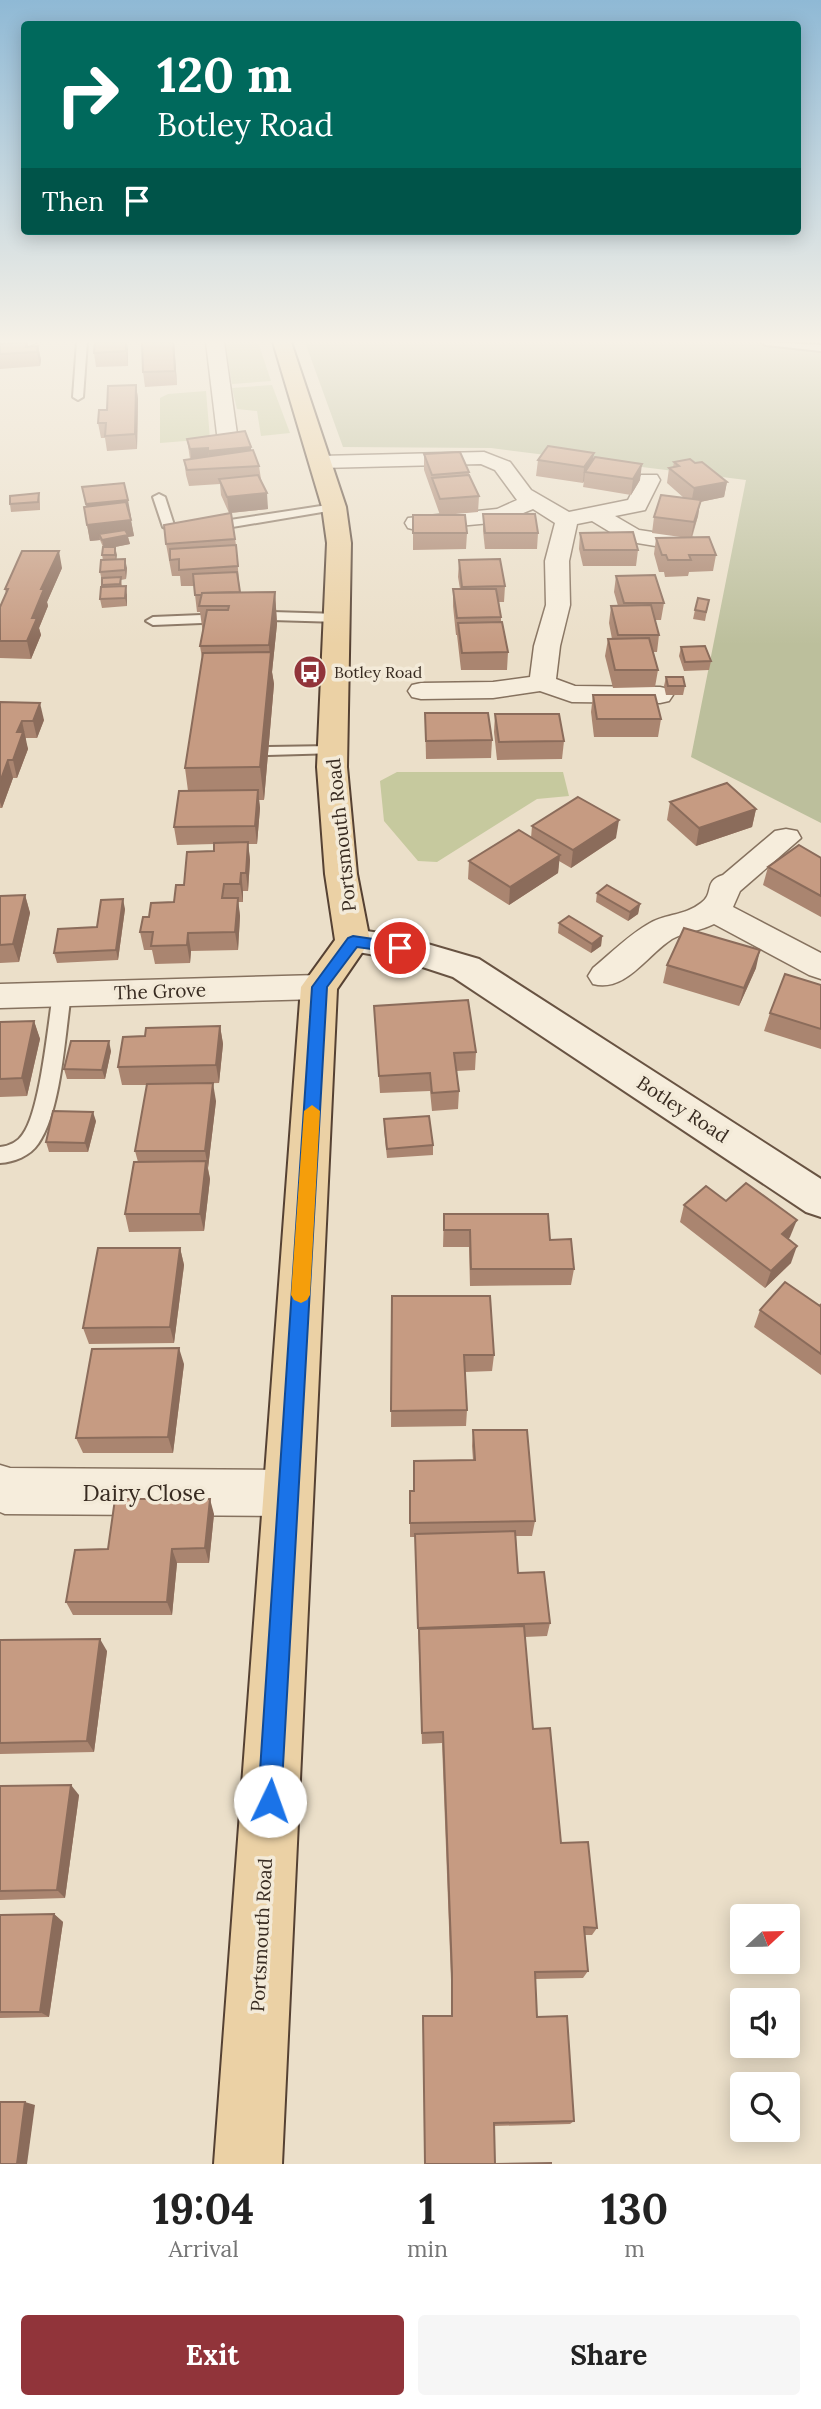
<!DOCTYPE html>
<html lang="en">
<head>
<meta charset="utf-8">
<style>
  body { margin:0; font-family:Lora,serif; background:#f6f6f6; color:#222; height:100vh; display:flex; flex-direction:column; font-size:26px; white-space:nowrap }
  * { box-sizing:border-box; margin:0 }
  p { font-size:23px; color:#767676 }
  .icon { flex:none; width:38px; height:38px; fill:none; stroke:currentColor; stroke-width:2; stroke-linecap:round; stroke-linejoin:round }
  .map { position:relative; height:2164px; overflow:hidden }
  .sheet { display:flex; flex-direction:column; background:#fff; flex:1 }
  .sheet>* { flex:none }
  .guide { position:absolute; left:21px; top:21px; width:780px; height:214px; border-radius:7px; box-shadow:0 4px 18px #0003; background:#00695c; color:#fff; overflow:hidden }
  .needle { width:46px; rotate:68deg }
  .tools { position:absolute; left:730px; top:1904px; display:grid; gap:14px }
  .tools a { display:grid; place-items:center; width:70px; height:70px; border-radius:7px; background:#fff; box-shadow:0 4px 18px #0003; font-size:35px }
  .pin { position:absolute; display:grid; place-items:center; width:60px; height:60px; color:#fff; margin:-30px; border:4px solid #fff; border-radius:50%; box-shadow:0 2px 7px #0007 }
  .me { position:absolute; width:77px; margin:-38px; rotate:3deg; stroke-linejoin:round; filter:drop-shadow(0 0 5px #0008) }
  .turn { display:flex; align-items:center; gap:24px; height:147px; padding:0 21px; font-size:32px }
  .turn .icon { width:91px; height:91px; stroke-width:2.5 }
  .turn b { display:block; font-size:49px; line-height:60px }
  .then { display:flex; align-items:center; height:66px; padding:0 21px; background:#0003; gap:14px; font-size:26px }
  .eta { display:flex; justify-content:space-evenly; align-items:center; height:119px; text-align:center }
  .eta b { font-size:42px; font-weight:700; line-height:49px }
  .button { display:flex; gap:14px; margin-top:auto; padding:14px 21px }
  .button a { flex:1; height:80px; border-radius:7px; background:#91343a; color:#fff; font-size:28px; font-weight:700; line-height:80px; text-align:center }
  .button a+a { background:#f6f6f6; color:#222 }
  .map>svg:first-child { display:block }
</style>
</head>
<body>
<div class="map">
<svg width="821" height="2164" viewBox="0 0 821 2164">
  <rect width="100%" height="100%" fill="#ebdfc9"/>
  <g fill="#c6c99e">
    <polygon points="225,342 258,342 271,381 232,384"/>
    <polygon points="272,385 290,433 261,436 257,411 237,409 232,388"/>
    <polygon points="206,391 210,439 160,443 160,398 168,394"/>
    <polygon points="397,772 563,772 569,796 537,799 437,862 418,861 384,821 380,781"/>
  </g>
  <polygon fill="#bcbf9c" points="305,342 821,342 821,823 691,757 746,480 491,448 343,447"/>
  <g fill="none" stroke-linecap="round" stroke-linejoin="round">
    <defs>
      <g id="service">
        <polygon points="77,342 87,342 83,397 78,400 73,397"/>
        <polygon points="761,342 821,345 821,351 766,345"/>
        <polygon points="159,494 165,497 174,525 185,527 334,504 340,507 334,510 185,535 163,527 153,497"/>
        <polygon points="272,612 339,614 346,618 339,622 272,620 153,625 146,621 153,617"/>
        <polygon points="332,746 339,750 337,753 268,755 261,751 268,747"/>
        <path d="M62,988l6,2 3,4c-6,40 -10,118 -33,150 -8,12 -24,18 -38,19v-16c9,-1 18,-5 23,-13 17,-23 25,-109 30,-140l3,-4z"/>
      </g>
      <g id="minor">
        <polygon points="0,342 37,342 28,347 0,348"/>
        <polygon points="206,342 224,342 237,434 234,438 220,438 217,434"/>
        <polygon points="484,452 510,462 531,490 569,512 628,500 641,475 657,475 660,480 645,510 615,516 639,530 692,538 700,540 703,545 700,550 692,552 625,541 592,521 577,524 569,561 570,605 560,646 556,679 575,686 660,687 669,689 673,695 669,701 660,703 572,702 540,691 493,698 421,699 412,697 408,691 412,685 421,683 493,682 530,677 534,646 546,605 545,561 555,523 533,509 501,522 416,530 408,528 405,523 408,518 497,509 517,500 495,470 481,464 321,468 314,466 311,462 314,458 321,456"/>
        <path d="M786,829l11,2 4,7 -61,53 -7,16 88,46v26l-12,-4 -95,-51c-13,7 -30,8 -42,15 -25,16 -47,54 -79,45l-5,-8 5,-8c18,-15 37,-34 57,-45 16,-9 36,-8 51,-20 14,-10 2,-22 22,-28l52,-44z"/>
        <polygon points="319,975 331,979 336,987 331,995 319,999 0,1008 0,984"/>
        <polygon points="0,1465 10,1468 288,1470 305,1477 312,1493 305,1509 288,1516 5,1514 0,1512"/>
      </g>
      <polygon id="secondary" points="353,929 400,936 479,959 821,1179 821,1217 806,1212 453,977 398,959 341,949 336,941 341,933"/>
      <polygon id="primary" points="273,342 291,342 346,507 351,543 347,767 357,874 370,941 337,989 282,2164 214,2164 301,987 335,940 325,874 317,767 327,543 322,507"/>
    </defs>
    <use href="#service" stroke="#86725f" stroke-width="4"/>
    <use href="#minor" stroke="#86725f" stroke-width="3"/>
    <use href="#secondary" stroke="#685342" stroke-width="4"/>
    <use href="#primary" stroke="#554133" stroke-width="4"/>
    <use href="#service" fill="#f6eddc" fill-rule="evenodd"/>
    <use href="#minor" fill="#f6eddc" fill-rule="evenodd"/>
    <use href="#secondary" fill="#f6eddc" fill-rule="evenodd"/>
    <use href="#primary" fill="#ebd1a5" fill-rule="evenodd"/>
  </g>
  <g fill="#aa8570">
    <polygon points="27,342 28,346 38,346 41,360 40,366 0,369 0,344"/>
    <polygon points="142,342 174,342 177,385 145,387 143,372"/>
    <polygon points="128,349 128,366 96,367 94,353"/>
    <polygon points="136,385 138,399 137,449 107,451 105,438 101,438 98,423 107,410"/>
    <polygon points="187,439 251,450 259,466 261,479 268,509 231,513 236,545 240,593 275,592 277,624 272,672 274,684 264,800 259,800 260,808 257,844 248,844 250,860 248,891 243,891 243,902 238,902 240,916 238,950 191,951 190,963 155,964 152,950 144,950 140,932 149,917 174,902 184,885 214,851 214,844 177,845 174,827 188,791 185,768 202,658 200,646 203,634 200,612 197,612 194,586 181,586 180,576 172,576 166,544 229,513 221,495 220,484 189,486 186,475 184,460 190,459"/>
    <polygon points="424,454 469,472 469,475 479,496 478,512 444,515 467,533 466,549 413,550 413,515 440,515 424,470"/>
    <polygon points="593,459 640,480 631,495 583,487 584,481 583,483 536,476 538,460"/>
    <polygon points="674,462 695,463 727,482 724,497 700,502 698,516 692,538 716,555 713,571 689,572 688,576 665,577 664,572 659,572 654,554 656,538 688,538 652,533 654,517 684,498 667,483 669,468 673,467"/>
    <polygon points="82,487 131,516 130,516 134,536 128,537 130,544 115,547 116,560 127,568 126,579 121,580 122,586 127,595 127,606 102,608 100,599 102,587 102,581 100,572 103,560 102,555 103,547 100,540 90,541 84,507 86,507"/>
    <polygon points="39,493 40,502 40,510 11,512 10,504"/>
    <polygon points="483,514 538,533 537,549 485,549 483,531"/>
    <polygon points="580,533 638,550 636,566 583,566 579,549"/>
    <polygon points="459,560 505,586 504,602 499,602 501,617 501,622 508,652 507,670 461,670 457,635 456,635 453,606 453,589 460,589 458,577"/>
    <polygon points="62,568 47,602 48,606 39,628 41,635 31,659 0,658 0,607 6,593 5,589"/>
    <polygon points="616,576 664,603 661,620 655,620 659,635 657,652 653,652 658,670 655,687 613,688 605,656 608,639 612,639 609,623 611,606 618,606 614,592"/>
    <polygon points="709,600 705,621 693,619 695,610"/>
    <polygon points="681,647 711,661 709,670 684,671 679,656"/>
    <polygon points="666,677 685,686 683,695 666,695 664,686"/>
    <polygon points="593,695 661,719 658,737 594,737 591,712"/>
    <polygon points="0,702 44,720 37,738 26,738 25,740 28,749 17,778 13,778 2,808 0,808"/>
    <polygon points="425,713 492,740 491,758 426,759"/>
    <polygon points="495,714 564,741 562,759 497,760 494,732"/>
    <polygon points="670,802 756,809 752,827 696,846 667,820"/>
    <polygon points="532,826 616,838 571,868 559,861 558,873 509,905 468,879 469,861 531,838"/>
    <polygon points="821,858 821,917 763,885 768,867"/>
    <polygon points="597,893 640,904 638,914 628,921 596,902"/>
    <polygon points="25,895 30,913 19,962 0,963 0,896"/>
    <polygon points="125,909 118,960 57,963 54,953 97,927"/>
    <polygon points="559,923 602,936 601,946 591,953 558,933"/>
    <polygon points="667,965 756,968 739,1006 663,983"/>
    <polygon points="821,985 821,1049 764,1031 770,1013"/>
    <polygon points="374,1006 476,1052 475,1070 456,1071 459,1091 458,1109 432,1111 430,1091 380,1093"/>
    <polygon points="34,1021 40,1039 27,1096 0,1097 0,1022"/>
    <polygon points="220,1026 223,1044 219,1083 182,1084 216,1101 208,1168 210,1179 204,1231 129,1232 125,1214 138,1162 135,1151 147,1085 122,1085 118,1067 145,1036"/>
    <polygon points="111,1051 105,1079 67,1079 64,1069"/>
    <polygon points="96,1121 88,1152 49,1152 46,1142"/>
    <polygon points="384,1129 433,1145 433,1155 387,1158"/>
    <polygon points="726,1201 790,1237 788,1239 791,1263 765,1288 680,1222 684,1205"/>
    <polygon points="444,1214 550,1240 574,1269 571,1285 470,1286 469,1247 443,1247"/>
    <polygon points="180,1248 184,1265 174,1343 89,1344 83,1328"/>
    <polygon points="392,1296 494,1355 492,1371 465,1372 467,1410 466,1426 391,1427"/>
    <polygon points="821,1304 821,1375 754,1327 760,1310 820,1306"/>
    <polygon points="184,1364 173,1453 83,1453 76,1438"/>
    <polygon points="473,1430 535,1521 532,1536 516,1536 518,1573 550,1623 547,1636 525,1637 533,1729 561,1843 597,1928 592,1935 585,1935 588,1971 583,1978 535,1979 537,2017 574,2121 570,2124 494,2126 424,2164 451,2016 451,1980 442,1743 422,1744 415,1537 410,1537 410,1506 414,1491 473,1460 472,1446"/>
    <polygon points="214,1514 209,1563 177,1563 172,1615 73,1615 66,1602 108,1549"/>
    <polygon points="0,1640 107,1651 94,1752 0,1754"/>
    <polygon points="0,1786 79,1795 65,1898 0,1900"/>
    <polygon points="54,1914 63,1922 49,2017 0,2018 0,1915"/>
  </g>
  <g fill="#8b6c5b">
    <polygon points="126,342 127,342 128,349 128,366 126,351"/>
    <polygon points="173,342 174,342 177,385 175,371"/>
    <polygon points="38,346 41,360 40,366 37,352"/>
    <polygon points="136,385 138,399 137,449 135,434"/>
    <polygon points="251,447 252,462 210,466 208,451"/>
    <polygon points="208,448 209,463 192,465 190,449"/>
    <polygon points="594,453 592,468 585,472 584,481 583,483 584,467"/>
    <polygon points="642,464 640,480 631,495 633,479"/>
    <polygon points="727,482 724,497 700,502 698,516 691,538 694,522 691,504 694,488"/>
    <polygon points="267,493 268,509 229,513 227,497"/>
    <polygon points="128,500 131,516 89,520 86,504"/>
    <polygon points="131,520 134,536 128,537 130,544 115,547 117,555 116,564 115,555 104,549 102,540 99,534 100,540 90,541 87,525"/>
    <polygon points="59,551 62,568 47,602 48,606 39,628 41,635 31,659 27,641 32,618 41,589"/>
    <polygon points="125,559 127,568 126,579 125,570"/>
    <polygon points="126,586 127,595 127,606 125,598"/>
    <polygon points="275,592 277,624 272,672 274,684 264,800 260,767 270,658 269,645"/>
    <polygon points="40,703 44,720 37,738 33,721"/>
    <polygon points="22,721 28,749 17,778 13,760 17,732"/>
    <polygon points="8,760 13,778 2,808 0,802 0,782"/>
    <polygon points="258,790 260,808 257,844 255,826"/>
    <polygon points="756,809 752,827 696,846 699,828"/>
    <polygon points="619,820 616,838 571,868 573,850"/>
    <polygon points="248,842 250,860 248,891 246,873"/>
    <polygon points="560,855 558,873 509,905 510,887"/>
    <polygon points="241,873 243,891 243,902 240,884"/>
    <polygon points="25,895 30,913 19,962 13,944"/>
    <polygon points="238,898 240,916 238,950 235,932"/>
    <polygon points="123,899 125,909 118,960 116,950"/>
    <polygon points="640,904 638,914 628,921 630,912"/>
    <polygon points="188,933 191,951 190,963 187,945"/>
    <polygon points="602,936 601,946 591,953 592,944"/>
    <polygon points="760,950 756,968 739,1006 744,988"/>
    <polygon points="34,1021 40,1039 27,1096 22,1078"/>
    <polygon points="220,1026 223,1044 219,1083 216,1065"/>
    <polygon points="109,1041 111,1051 105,1079 102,1070"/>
    <polygon points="213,1083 216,1101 208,1168 205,1151"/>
    <polygon points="93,1112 96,1121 88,1152 85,1143"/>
    <polygon points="206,1161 210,1179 204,1231 200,1214"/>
    <polygon points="797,1220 790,1237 776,1252 782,1234"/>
    <polygon points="797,1246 791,1263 765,1288 771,1271"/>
    <polygon points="180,1248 184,1265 174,1343 170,1327"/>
    <polygon points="179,1348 184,1364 173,1453 168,1437"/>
    <polygon points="210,1499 214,1514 209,1563 205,1548"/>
    <polygon points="172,1549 177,1563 172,1615 167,1602"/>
    <polygon points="100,1639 107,1651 94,1752 87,1741"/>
    <polygon points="71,1785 79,1795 65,1898 57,1890"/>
    <polygon points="54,1914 63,1922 49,2017 40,2012"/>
    <polygon points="25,2102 35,2105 27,2164 17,2164"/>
  </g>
  <g fill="#c69b82" stroke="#8b6c5b" stroke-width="2">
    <polygon points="27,342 26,347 38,346 37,352 0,354 0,344"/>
    <polygon points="95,342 126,342 126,351 94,353"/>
    <polygon points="142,342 173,342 175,371 143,372"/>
    <polygon points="136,385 135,434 105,436 106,423 98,423 99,410 107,410 108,386"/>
    <polygon points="245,431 251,447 208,451 208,448 190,449 187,439"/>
    <polygon points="548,446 594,453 584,467 538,460"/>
    <polygon points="253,450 259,466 187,470 184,460"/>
    <polygon points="460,452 469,472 432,475 424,454"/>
    <polygon points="595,457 642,464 633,479 585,472"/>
    <polygon points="690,459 695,463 702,462 727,482 694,488 669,468 679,466 674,462"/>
    <polygon points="258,475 267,493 227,497 219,479"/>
    <polygon points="469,475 479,496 440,499 432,478"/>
    <polygon points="124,483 128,500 86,504 82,487"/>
    <polygon points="39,493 38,502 10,504 10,496"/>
    <polygon points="661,495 701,500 694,522 654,517"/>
    <polygon points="126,502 131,520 87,525 84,507"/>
    <polygon points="231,513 235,539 166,544 164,525"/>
    <polygon points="483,514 535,514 538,533 485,533"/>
    <polygon points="413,515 465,515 467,533 413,533"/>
    <polygon points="125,530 128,535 102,540 99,534"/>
    <polygon points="633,532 638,550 584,550 580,533"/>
    <polygon points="709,537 716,555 689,555 691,560 668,560 666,555 662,555 656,538"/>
    <polygon points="236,545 238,566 179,570 179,559 170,560 170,549"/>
    <polygon points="103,547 115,547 115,555 102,555"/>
    <polygon points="22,551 59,551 41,589 44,589 32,618 37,618 27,641 0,641 0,607 8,589 5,589"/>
    <polygon points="125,559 125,570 100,572 101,560"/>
    <polygon points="500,559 505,586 462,587 459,560"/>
    <polygon points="237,572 240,592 202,593 202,595 195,595 193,574"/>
    <polygon points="655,575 664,603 624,603 616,576"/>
    <polygon points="121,577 120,584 102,585 102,578"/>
    <polygon points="126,586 125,598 100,599 101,587"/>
    <polygon points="453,589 496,589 501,617 457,618"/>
    <polygon points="275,592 269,645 200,646 207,610 228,610 229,606 199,606 202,593"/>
    <polygon points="698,598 709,600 706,612 695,610"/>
    <polygon points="651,605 659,635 618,635 611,606"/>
    <polygon points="502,622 508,652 462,653 458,623"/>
    <polygon points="649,638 658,670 615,670 608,639"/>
    <polygon points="705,646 711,661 685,662 681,647"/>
    <polygon points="271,652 260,767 185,768 203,653"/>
    <polygon points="666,677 683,677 685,686 668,686"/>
    <polygon points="593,695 655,695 661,719 597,719"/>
    <polygon points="0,702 40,703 33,721 22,721 17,732 23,732 13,760 8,760 0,782"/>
    <polygon points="425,713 488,713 492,740 426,741"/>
    <polygon points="495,714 559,714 564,741 499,742"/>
    <polygon points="727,783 756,809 699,828 670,802"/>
    <polygon points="258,790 255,826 174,827 179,791"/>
    <polygon points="578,797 619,820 573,850 532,826"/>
    <polygon points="519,830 560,855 510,887 469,861"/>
    <polygon points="248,842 246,873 241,873 240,884 224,884 222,898 238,898 235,932 188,933 187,945 151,946 153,932 140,932 143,917 149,917 151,903 174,902 176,885 184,885 187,852 214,851 214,843"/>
    <polygon points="799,845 821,858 821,896 768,867"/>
    <polygon points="607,885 640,904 630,912 597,893"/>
    <polygon points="25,895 13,944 0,945 0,896"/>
    <polygon points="123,899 116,950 54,953 58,929 97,927 101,900"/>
    <polygon points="569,916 602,936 592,944 559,923"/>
    <polygon points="684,928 760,950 744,988 667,965"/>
    <polygon points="785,974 821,985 821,1029 770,1013"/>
    <polygon points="468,1000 476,1052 454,1053 459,1091 432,1093 430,1073 379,1076 374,1006"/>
    <polygon points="34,1021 22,1078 0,1079 0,1022"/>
    <polygon points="220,1026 216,1065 118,1067 123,1037 145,1036 146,1028"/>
    <polygon points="71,1041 109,1041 102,1070 64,1069"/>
    <polygon points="213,1083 205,1151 135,1151 147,1084"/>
    <polygon points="53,1111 93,1112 85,1143 46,1142"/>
    <polygon points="429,1116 433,1145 387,1149 384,1119"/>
    <polygon points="206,1161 200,1214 125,1214 134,1162"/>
    <polygon points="746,1183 797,1220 782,1234 797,1246 771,1271 684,1205 706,1186 726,1201"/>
    <polygon points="444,1214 548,1214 550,1240 571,1239 574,1269 471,1269 470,1230 444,1230"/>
    <polygon points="98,1248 180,1248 170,1327 83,1328"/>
    <polygon points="785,1282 820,1306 821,1304 821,1354 760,1310"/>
    <polygon points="392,1296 490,1296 494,1355 464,1355 467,1410 391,1411"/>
    <polygon points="179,1348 168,1437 76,1438 92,1349"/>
    <polygon points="473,1430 527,1430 535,1521 410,1523 410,1491 414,1491 414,1461 475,1460"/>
    <polygon points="115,1499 210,1499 205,1548 172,1549 167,1602 66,1602 75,1550 108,1549"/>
    <polygon points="515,1531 518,1573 544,1572 550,1623 418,1628 415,1534"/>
    <polygon points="524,1626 533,1729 550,1728 561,1843 588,1842 597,1928 584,1927 588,1971 535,1972 537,2017 567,2016 574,2121 494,2123 495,2164 551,2163 551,2164 425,2164 423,2016 452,2016 452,1973 443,1732 422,1733 419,1629"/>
    <polygon points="100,1639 87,1741 0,1743 0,1640"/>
    <polygon points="71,1785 57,1890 0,1891 0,1786"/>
    <polygon points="54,1914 40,2012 0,2012 0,1915"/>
    <polygon points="0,2102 25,2102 17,2164 0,2164"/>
  </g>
  <linearGradient id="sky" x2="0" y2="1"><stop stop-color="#8fb9d5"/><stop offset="0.53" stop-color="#f6f1e7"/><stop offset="1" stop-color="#f6f1e7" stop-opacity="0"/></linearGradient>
  <rect width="821" height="645" fill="url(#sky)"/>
  <polygon fill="#1a73e8" stroke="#114b97" stroke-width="2" points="353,936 400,943 407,948 400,953 357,947 327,987 281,1801 278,1810 270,1813 261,1810 258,1801 312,987 348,938"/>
  <polygon fill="#f59e0b" points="312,1105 320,1111 310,1295 307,1300 301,1303 294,1300 291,1295 304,1111"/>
  <defs>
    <symbol id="bus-disc" viewBox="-11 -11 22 22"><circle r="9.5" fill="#91343a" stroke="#f3ead8"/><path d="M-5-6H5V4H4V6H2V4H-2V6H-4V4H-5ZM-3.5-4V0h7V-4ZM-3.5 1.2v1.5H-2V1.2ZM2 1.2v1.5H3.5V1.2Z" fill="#fff"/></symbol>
  </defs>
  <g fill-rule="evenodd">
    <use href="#bus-disc" x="291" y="653" width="38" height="38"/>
  </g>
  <g text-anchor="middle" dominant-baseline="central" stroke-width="7" stroke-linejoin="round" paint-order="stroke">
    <g font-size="16" fill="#382b21" stroke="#f3ead8" text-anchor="start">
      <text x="334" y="672">Botley Road</text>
    </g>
    <g font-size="19" fill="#382b21" stroke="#f3ead8">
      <text transform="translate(341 835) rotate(-96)">Portsmouth Road</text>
      <text transform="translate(160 991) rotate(-2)">The Grove</text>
      <text transform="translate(683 1109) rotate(33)">Botley Road</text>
      <text transform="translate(261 1935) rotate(-87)">Portsmouth Road</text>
    </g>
    <g font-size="23" fill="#382b21" stroke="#f3ead8">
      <text x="144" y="1492">Dairy Close</text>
    </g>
  </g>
</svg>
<div class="tools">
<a><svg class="needle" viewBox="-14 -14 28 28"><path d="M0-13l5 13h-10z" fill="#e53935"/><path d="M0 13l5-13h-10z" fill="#767676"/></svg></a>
<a><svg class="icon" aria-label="sound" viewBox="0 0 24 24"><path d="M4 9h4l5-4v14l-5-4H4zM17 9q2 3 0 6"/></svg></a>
<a><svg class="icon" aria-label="search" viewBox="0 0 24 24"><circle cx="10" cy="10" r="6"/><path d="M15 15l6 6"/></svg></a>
</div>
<div class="pin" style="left:400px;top:948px;background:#d93025"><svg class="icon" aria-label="arrive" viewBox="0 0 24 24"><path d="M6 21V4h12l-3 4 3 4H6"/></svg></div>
<svg class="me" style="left:270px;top:1801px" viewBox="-20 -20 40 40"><circle r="19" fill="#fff"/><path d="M0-13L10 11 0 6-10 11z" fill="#1a73e8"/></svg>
<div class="guide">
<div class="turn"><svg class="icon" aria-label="right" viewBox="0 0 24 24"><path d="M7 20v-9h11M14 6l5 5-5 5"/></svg><div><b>120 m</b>Botley Road</div></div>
<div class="then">Then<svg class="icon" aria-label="arrive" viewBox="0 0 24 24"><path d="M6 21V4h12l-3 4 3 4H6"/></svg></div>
</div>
</div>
<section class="sheet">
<div class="eta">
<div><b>19:04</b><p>Arrival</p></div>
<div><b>1</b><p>min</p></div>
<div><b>130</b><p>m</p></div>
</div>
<div class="button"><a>Exit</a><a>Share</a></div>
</section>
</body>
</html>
